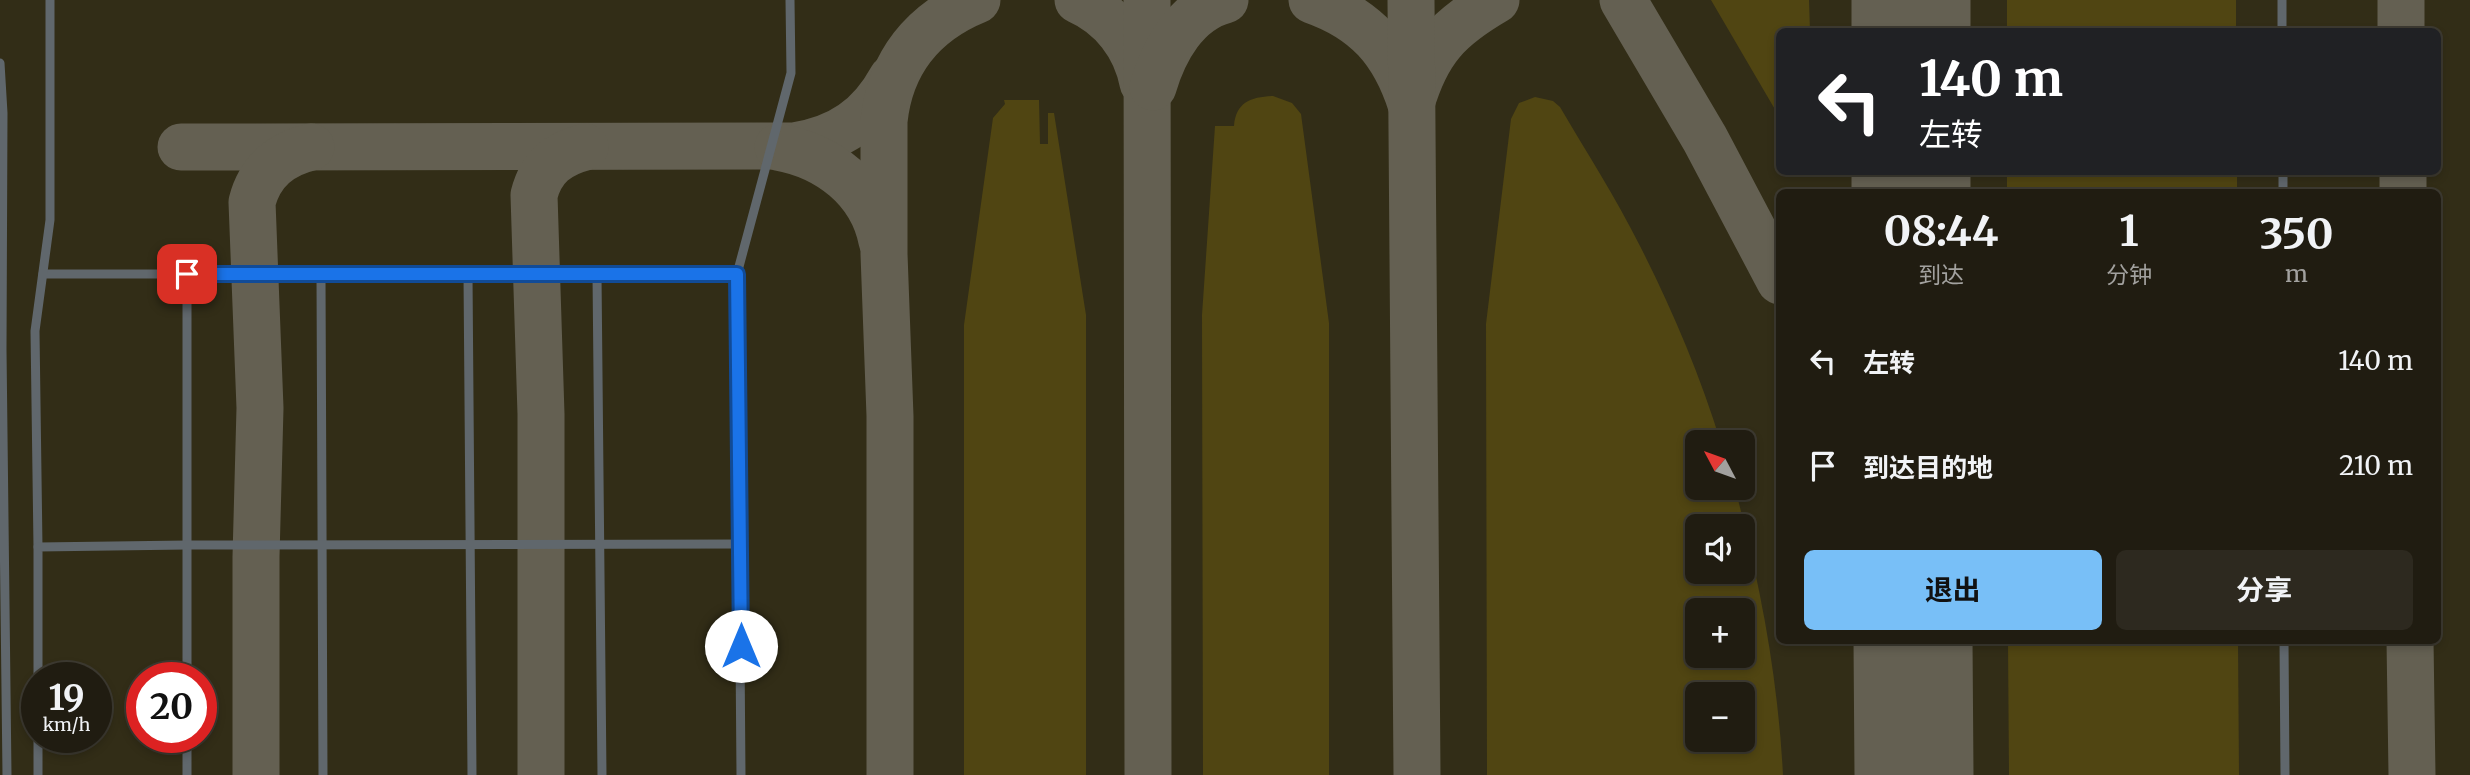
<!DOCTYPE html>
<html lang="zh">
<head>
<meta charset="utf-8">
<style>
  body { margin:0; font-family:Merriweather,"Noto Sans SC",serif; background:#2d291f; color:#f1f3f6; height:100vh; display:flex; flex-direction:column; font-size:26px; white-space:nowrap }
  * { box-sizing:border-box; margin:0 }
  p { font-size:23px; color:#a2a19f }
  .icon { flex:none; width:38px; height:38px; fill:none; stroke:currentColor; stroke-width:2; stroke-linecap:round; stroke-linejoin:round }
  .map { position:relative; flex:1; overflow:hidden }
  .side { position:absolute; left:1776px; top:189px; width:665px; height:455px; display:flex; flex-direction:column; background:#201c11; border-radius:10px; box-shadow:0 4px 10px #0003,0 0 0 2px #3d3a31 }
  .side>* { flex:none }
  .top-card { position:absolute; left:1776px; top:28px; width:665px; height:147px; border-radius:10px; box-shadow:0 4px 10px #0003,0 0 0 2px #3d3a31; background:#202124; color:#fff; overflow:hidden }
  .needle { width:46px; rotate:311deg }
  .buttons { position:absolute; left:1685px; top:430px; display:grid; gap:14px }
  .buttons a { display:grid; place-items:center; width:70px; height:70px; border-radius:10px; background:#201c11; box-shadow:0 4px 10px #0003,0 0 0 2px #3d3a31; font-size:35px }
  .speed { position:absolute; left:21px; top:662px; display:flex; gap:14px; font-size:35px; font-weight:700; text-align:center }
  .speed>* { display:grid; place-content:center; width:91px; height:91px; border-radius:50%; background:#201c11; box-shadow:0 4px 10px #0003,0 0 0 2px #3d3a31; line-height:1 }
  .speed small { font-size:18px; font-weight:400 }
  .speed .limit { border:10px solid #d22; background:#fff; color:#111 }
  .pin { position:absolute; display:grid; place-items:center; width:60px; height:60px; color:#fff; margin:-30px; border-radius:14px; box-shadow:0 4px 10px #0006 }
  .me { position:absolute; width:77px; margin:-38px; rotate:0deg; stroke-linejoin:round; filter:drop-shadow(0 0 5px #0008) }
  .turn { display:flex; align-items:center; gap:24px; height:147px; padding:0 28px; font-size:32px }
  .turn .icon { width:91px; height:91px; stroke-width:2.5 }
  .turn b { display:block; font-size:49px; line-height:60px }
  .eta { display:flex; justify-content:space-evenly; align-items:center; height:119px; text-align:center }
  .eta b { font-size:42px; font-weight:700; line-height:49px }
  .button { display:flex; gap:14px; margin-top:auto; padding:14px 28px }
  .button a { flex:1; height:80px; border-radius:10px; background:#78bff7; color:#111; font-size:28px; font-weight:700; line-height:80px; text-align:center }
  .button a+a { background:#2d291f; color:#f1f3f6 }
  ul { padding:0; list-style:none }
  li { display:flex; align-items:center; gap:21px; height:105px; padding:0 28px }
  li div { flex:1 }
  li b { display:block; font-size:26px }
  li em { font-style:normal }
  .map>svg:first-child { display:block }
</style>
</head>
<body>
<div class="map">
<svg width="2470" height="775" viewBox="0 0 2470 775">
  <rect width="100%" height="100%" fill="#2a2617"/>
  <path fill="#322d17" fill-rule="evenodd" d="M0,0h2470v775h-2470zM1780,32h658v140h-658zM1780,192h658v448h-658zM1698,443h45v45h-45zM1698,527h45v45h-45zM1698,611h45v45h-45zM37,677h59v60h-59zM142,677h59v60h-59zM1698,695h45v45h-45z"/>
  <g fill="#504512" fill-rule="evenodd">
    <polygon points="1711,0 1809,0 1810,31 1780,32 1780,118"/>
    <rect x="2007" y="0" width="229" height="31"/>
    <path d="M1273,96l19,7 9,11 28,209v452h-126l-1,-460 13,-189h19c2,-24 17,-29 39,-30z"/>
    <path d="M1535,97l18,4 7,6c27,46 56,91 80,139 32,63 60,129 81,197h-23v45h37c25,95 43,189 48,287h-296l-1,-451 25,-205 8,-16zM1698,527h45v45h-45zM1698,611h45v45h-45zM1698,695h45v45h-45z"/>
    <polygon points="1004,100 1039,100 1040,144 1048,144 1048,113 1054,113 1086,315 1086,775 964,775 964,325 993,118 1005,104"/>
    <rect x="2007" y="172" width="230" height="20"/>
    <polygon points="2008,641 2238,641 2239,775 2009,775"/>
  </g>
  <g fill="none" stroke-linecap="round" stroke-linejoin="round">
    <g stroke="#646052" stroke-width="47">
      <path d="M1078,0c34,15 58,46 65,83"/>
      <polyline points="1147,0 1148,775"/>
      <path d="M1312,0c54,19 82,51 99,104 16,-54 37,-76 85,-104"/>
      <polyline points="1411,0 1417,775"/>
      <polyline points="1623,0 1705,139 1780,281"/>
      <polyline points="2401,0 2401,32"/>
      <path d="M1153,87c11,-37 33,-77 72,-87"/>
      <path d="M181,147l613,-1c46,-7 76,-28 98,-68"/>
      <path d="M778,147c50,9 94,42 104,94"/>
      <polyline points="2403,172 2403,192"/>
      <polyline points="1896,640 1915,745"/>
      <polyline points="2410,640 2412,775"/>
      <path d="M256,775v-218l4,-149 -8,-206c8,-31 29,-48 59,-55"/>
      <path d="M541,775v-361l-7,-219c7,-28 24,-41 51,-48"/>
      <path d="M890,775v-359l-6,-162v-133c6,-58 39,-99 93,-121"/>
    </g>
    <g stroke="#646052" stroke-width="119">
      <polyline points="1911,0 1911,32"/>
      <polyline points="1911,172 1911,192"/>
      <polyline points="1913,640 1914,775"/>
    </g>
    <g stroke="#60676c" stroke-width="9">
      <polyline points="2282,0 2282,32"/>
      <polyline points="0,63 3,113 2,349 7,775"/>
      <polyline points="2283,172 2283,192"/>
      <polyline points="43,274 737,274"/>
      <polyline points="187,274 187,677"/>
      <polyline points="468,275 472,775"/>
      <polyline points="597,275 602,775"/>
      <polyline points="321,276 323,775"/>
      <polyline points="38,547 35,331 50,220 50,0"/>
      <polyline points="2284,640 2285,775"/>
      <polyline points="38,677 38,547 187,545 741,544"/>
      <polyline points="38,775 38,737"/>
      <polyline points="187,775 187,737"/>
      <polyline points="741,775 737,274 791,73 790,0"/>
    </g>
  </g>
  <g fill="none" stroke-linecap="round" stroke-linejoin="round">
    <defs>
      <polyline id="route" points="187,274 737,274 741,646"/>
    </defs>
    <use href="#route" stroke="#114b97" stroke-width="18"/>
    <use href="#route" stroke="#1a73e8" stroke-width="12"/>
  </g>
</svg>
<div class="buttons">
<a><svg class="needle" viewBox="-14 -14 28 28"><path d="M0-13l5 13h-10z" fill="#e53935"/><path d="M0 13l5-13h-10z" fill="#a2a19f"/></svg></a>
<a><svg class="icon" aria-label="sound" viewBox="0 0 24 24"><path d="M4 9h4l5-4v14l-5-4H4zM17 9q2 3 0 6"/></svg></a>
<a>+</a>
<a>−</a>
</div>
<div class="speed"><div>19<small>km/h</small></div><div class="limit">20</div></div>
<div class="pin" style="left:187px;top:274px;background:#d93025"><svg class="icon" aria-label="arrive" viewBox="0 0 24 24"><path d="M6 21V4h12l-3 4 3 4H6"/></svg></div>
<svg class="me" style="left:741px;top:646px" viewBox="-20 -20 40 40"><circle r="19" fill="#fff"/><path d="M0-13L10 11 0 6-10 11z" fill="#1a73e8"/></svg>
<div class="top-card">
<div class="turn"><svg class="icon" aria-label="left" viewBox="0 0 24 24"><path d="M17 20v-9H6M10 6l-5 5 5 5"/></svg><div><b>140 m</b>左转</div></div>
</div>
<section class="side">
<div class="eta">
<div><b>08:44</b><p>到达</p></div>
<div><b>1</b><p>分钟</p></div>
<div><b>350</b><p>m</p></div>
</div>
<ul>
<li><svg class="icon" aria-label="left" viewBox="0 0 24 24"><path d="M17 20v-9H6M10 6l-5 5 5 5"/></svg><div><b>左转</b></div><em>140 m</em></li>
<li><svg class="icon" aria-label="arrive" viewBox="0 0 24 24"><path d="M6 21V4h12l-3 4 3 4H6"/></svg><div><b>到达目的地</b></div><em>210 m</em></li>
</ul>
<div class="button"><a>退出</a><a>分享</a></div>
</section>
</div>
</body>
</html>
